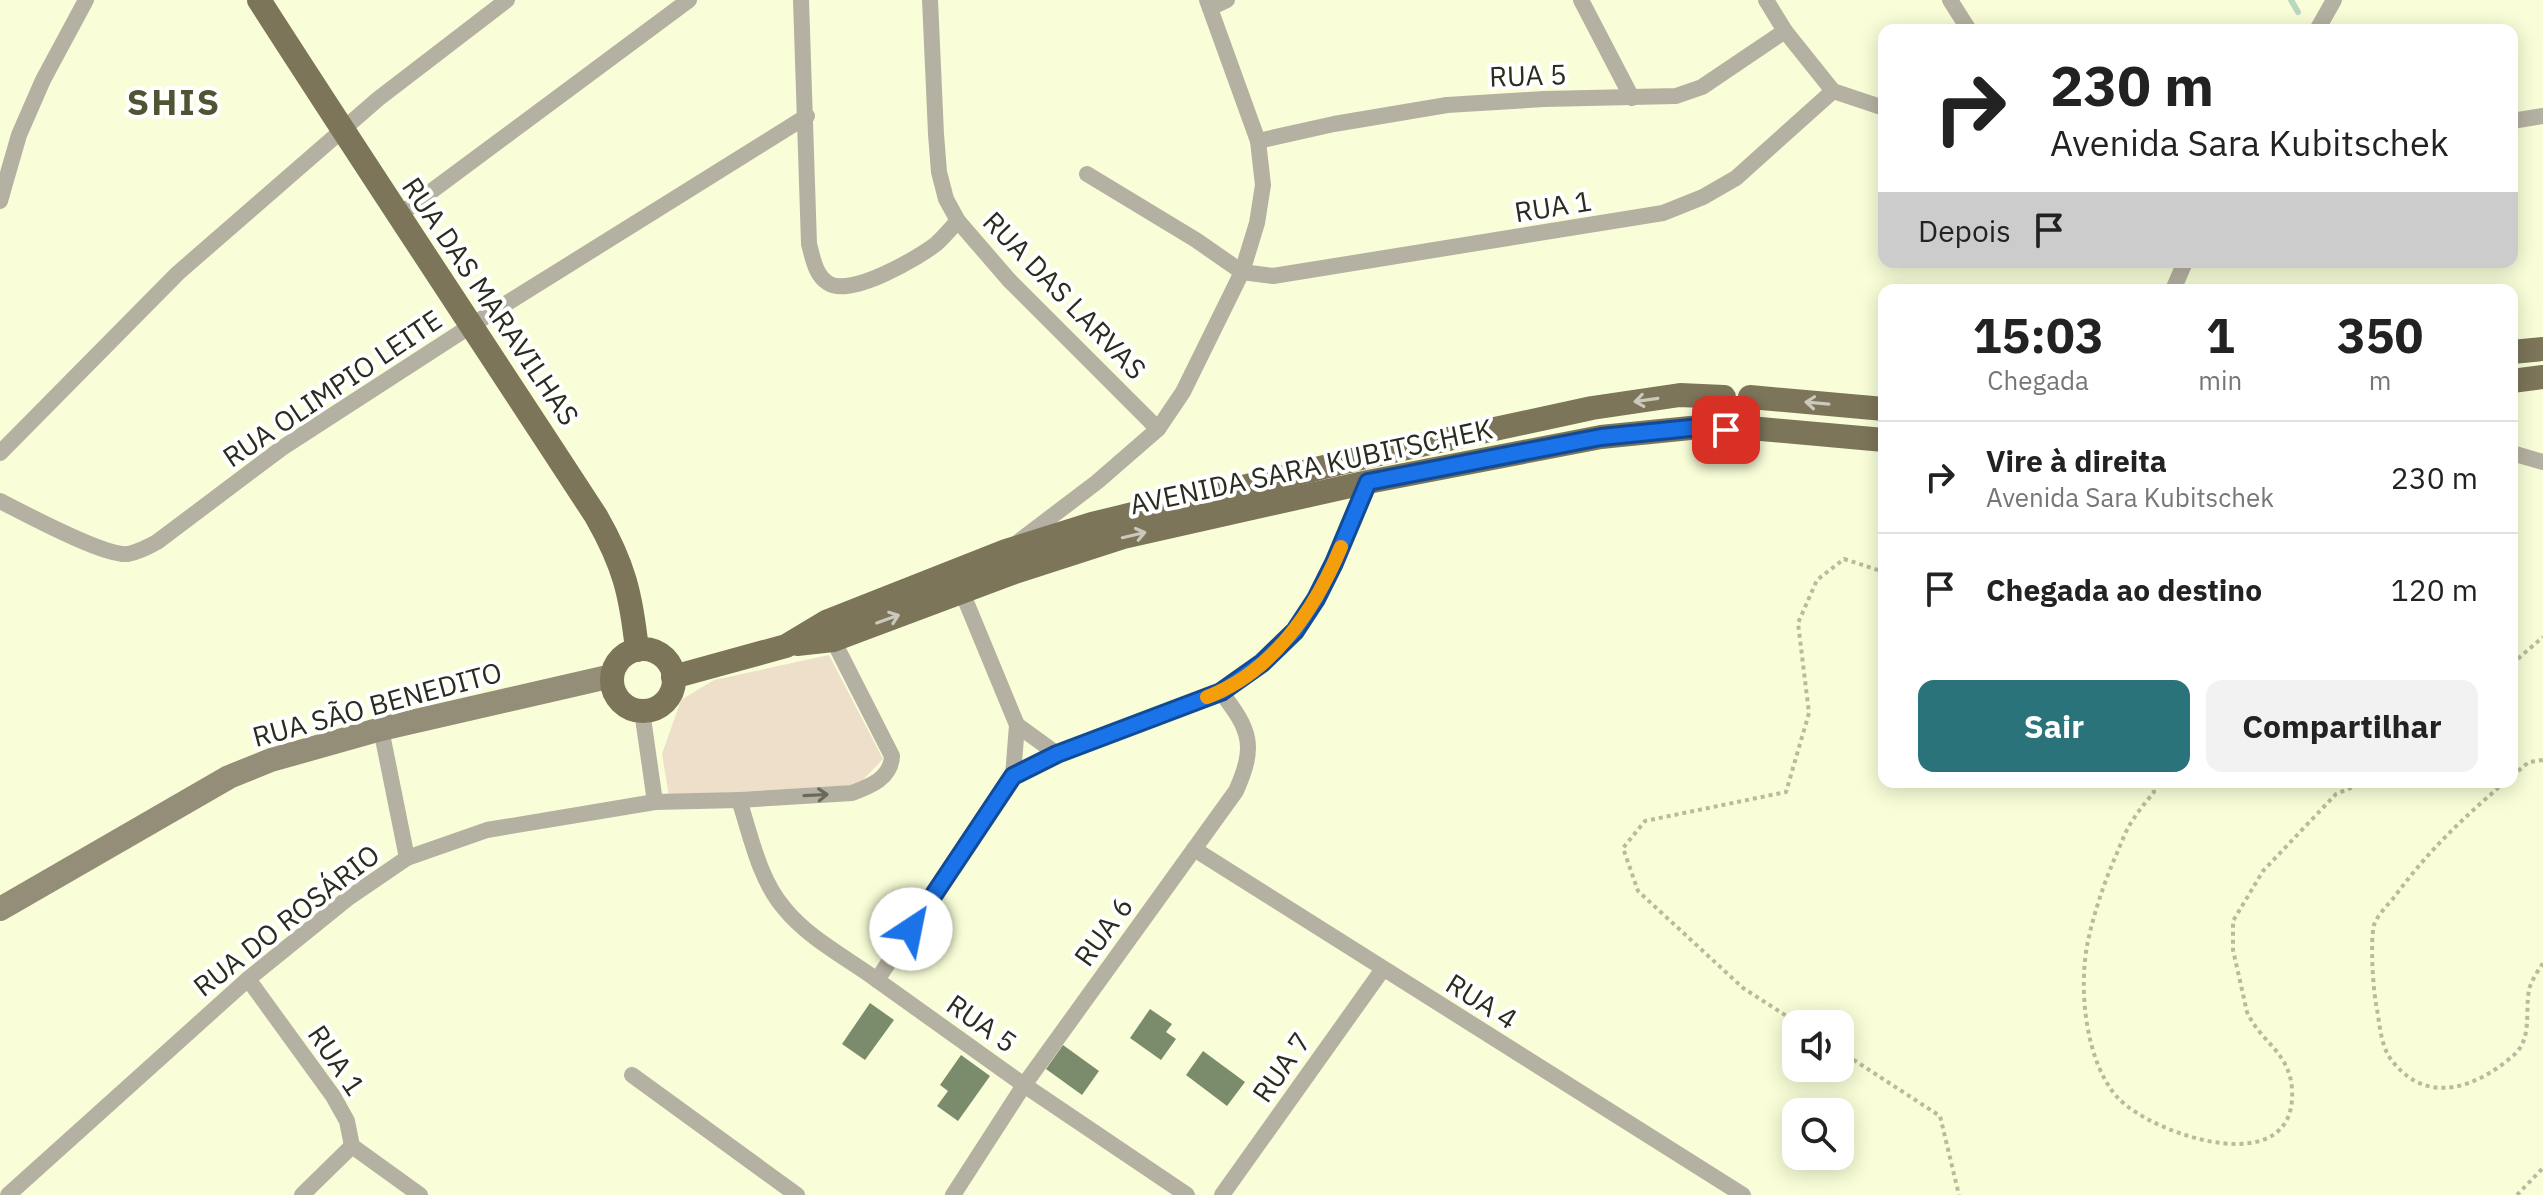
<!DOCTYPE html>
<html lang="pt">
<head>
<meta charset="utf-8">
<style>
  body { margin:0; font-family:"IBM Plex Sans",sans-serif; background:#f2f2f2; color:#222; height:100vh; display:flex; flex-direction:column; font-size:30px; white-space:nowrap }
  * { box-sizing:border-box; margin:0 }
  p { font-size:26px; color:#767676 }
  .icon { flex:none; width:44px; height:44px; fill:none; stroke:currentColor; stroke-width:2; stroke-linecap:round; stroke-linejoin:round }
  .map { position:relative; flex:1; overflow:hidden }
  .side { position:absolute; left:1878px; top:284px; width:640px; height:504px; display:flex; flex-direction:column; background:#fff; border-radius:16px; box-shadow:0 4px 20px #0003 }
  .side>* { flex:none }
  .guide { position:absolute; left:1878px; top:24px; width:640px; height:244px; border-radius:16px; box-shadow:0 4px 20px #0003; background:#fff; color:#222; overflow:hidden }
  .tools { position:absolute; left:1782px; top:1010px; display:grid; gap:16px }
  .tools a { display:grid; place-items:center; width:72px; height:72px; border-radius:16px; background:#fff; box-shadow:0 4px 20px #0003; font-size:40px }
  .pin { position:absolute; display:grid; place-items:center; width:68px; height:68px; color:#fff; margin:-34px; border-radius:16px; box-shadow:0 4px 12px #0006 }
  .me { position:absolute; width:88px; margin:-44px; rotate:34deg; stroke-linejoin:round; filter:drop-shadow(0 0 6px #0008) }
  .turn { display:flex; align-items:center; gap:28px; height:168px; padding:0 40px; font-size:36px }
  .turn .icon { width:104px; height:104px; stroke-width:2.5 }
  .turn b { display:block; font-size:56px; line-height:68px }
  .then { display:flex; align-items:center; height:76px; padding:0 40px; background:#0003; gap:16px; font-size:30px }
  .eta { display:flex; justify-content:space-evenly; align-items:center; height:136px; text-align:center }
  .eta b { font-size:48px; font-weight:800; line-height:56px }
  .cta { display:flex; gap:16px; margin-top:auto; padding:16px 40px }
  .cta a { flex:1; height:92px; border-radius:16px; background:#2a737a; color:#fff; font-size:32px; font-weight:800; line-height:92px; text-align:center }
  .cta a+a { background:#f2f2f2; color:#222 }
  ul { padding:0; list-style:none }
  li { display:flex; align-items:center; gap:24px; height:112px; padding:0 40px; border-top:2px solid #e0e0e0 }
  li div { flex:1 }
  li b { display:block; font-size:30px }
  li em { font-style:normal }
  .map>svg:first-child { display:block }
</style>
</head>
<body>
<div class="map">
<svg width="2543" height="1195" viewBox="0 0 2543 1195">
  <rect width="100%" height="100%" fill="#f9fed8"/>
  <polygon fill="#eddfca" points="829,655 883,759 858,785 669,796 662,754 681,700 714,680"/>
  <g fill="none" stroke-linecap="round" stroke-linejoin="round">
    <polyline stroke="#bad8be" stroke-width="6" points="2291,0 2298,12"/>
  </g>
  <g fill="#7b8c6d">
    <polygon points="870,1003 894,1020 865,1060 842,1044"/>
    <polygon points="1150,1009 1172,1024 1166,1032 1176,1039 1161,1060 1130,1038"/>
    <polygon points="1063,1045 1099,1071 1082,1095 1046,1069"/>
    <polygon points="1203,1051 1245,1082 1227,1106 1186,1075"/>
    <polygon points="961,1055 990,1076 958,1121 937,1106 948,1091 940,1085"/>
  </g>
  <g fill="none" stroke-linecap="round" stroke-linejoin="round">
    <g stroke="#b8bc9e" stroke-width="4" stroke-dasharray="4 4" stroke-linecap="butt">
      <polyline points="2512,664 2543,637"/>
      <polyline points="2512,776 2529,762 2543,760"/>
      <path d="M2152,782l2,10c-9,11 -18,22 -25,34 -6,11 -10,23 -15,34 -11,26 -20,53 -26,81 -10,46 -3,121 30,157 36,38 180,85 174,-9 -3,-38 -31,-46 -45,-77l-14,-62v-29l30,-50 73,-77 29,-12"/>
      <path d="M2505,782c-44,38 -75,67 -110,114 -6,8 -18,19 -21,29 -4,18 -1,61 2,79 4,19 4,43 17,58 36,45 86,24 122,-8 17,-16 10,-43 14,-64 2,-9 9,-19 14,-27"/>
      <polyline points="1799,1024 1743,988 1638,891 1623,848 1645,821 1786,792 1809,713 1798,623 1817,580 1844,559 1884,572"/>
      <polyline points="1840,1051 1940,1116 1959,1195"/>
      <polyline points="2517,1195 2543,1168"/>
    </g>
    <g stroke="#b5b1a2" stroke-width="16">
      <path d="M801,0l8,244c4,14 6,31 19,39 22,15 90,-25 108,-39 8,-7 15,-16 22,-23"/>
      <polyline points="930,0 936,134 939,172 946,199 958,221 1009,280 1158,429"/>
      <polyline points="1581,0 1632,98"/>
      <polyline points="1766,0 1785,31 1833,91"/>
      <polyline points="1950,0 1969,30"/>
      <polyline points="1210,8 1227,0"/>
      <polyline points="2317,30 2334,0"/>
      <polyline points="1833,91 1884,108"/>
      <polyline points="2512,121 2543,116"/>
      <polyline points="1258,141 1334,124 1447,105 1544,99 1676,96 1702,87 1785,31"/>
      <polyline points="1087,174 1196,240 1242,272 1273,276 1663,213 1703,197 1736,178 1833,91"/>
      <polyline points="0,201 19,135 43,80 86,0"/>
      <polyline points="398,216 689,0"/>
      <polyline points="2173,290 2185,262"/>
      <polyline points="0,453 178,273 378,99 507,0"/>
      <polyline points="2512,453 2543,462"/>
      <path d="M0,501c24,12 105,56 128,53 10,-2 20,-7 29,-12l125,-94 190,-123 335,-209"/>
      <polyline points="1018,542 1097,482 1158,429 1183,392 1242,272 1257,223 1263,185 1258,141 1207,0"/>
      <polyline points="962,592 1017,725 1013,776"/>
      <polyline points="642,711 655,802"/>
      <polyline points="1017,725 1057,754"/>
      <polyline points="381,729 407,858"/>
      <path d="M739,800l113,-7c19,-7 39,-15 40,-37l-59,-116"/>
      <polyline points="1194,849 1743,1195"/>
      <polyline points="248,979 333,1096 347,1121 352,1146 420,1195"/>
      <polyline points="632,1075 797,1195"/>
      <path d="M8,1195l240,-216 99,-80 60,-41 80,-28 168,-28 84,-2c12,36 20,79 45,108 24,30 63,50 93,72"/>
      <polyline points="302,1195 352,1146"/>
      <path d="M953,1195l71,-110 212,-294c20,-45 15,-60 -15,-99"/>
      <polyline points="1187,1195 1024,1085 877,980 1013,776 1057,754 1221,692 1262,663 1295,631 1316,599 1334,563 1368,482"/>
      <polyline points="1222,1195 1383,969"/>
    </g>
    <polyline stroke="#948e78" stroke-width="24" points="0,909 229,777 271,760 381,729 612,676"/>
    <g stroke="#7c755a" stroke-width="24">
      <path d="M259,0c111,173 225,344 337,516 28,49 35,78 41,134"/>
      <polyline points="2512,352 2543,349"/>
      <polyline points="2512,381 2543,377"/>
      <polyline points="1750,397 1884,409"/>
      <polyline points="1750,428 1884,440"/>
      <polyline points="797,644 833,640 1012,573 1123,537 1368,482 1601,437 1720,425"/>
      <circle cx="643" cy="680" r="31"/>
      <polyline points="673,677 786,646 826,622 1006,551 1092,524 1365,457 1592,408 1680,395 1724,397"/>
    </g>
  </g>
  <defs><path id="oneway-shaft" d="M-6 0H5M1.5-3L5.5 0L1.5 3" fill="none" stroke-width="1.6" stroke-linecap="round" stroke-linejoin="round" transform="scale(2)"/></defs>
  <g stroke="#cbc8bd">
    <use href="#oneway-shaft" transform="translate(1646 400) rotate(172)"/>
    <use href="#oneway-shaft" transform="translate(1817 403) rotate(-175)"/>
    <use href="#oneway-shaft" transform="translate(1134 535) rotate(-13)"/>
    <use href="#oneway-shaft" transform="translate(888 619) rotate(-20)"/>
  </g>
  <use stroke="#696859" href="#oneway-shaft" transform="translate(816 795) rotate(-3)"/>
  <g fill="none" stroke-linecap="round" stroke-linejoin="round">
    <defs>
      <polyline id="route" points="911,929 1013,776 1057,754 1221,692 1262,663 1295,631 1316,599 1334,563 1368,482 1601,437 1720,425 1726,430"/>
    </defs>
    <use href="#route" stroke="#114b97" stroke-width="20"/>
    <use href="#route" stroke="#1a73e8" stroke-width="14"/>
    <path stroke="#f59e0b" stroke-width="14" d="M1207,697c66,-25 108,-88 134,-150"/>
  </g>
  <g text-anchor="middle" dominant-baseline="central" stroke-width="8" stroke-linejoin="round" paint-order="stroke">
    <g font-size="28" fill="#2a2c1e" stroke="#fff">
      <text transform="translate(1528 75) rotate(-2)">RUA 5</text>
      <text transform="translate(1553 206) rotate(-9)">RUA 1</text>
      <text transform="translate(1065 295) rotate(46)">RUA DAS LARVAS</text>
      <text transform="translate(491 301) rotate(56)">RUA DAS MARAVILHAS</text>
      <text transform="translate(332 388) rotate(-34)">RUA OLIMPIO LEITE</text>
      <text transform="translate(1311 466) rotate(-12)">AVENIDA SARA KUBITSCHEK</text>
      <text transform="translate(377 704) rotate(-15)">RUA SÃO BENEDITO</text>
      <text transform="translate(286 920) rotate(-38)">RUA DO ROSÁRIO</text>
      <text transform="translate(1103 931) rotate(-54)">RUA 6</text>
      <text transform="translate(1482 1001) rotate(32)">RUA 4</text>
      <text transform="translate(982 1023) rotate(35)">RUA 5</text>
      <text transform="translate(337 1060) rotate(56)">RUA 1</text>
      <text transform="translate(1281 1067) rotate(-55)">RUA 7</text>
    </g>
    <g font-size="36" font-weight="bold" letter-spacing="2" fill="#515434" stroke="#fff">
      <text x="174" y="101">SHIS</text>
    </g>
  </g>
</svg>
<div class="tools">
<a><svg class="icon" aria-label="sound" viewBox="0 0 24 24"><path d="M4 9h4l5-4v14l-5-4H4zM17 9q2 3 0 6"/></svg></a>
<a><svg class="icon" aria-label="search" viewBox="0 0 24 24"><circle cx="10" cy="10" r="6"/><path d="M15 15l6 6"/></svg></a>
</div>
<div class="pin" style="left:1726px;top:430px;background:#d93025"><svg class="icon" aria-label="arrive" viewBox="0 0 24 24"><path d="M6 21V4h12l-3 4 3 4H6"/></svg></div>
<svg class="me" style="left:911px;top:929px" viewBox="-20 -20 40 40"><circle r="19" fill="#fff"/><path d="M0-13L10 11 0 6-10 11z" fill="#1a73e8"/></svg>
<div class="guide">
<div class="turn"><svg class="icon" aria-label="right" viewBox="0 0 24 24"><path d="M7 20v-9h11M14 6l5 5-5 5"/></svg><div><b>230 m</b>Avenida Sara Kubitschek</div></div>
<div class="then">Depois<svg class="icon" aria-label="arrive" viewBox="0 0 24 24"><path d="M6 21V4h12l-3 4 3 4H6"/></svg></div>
</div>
<section class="side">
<div class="eta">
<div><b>15:03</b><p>Chegada</p></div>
<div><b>1</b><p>min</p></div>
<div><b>350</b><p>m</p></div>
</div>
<ul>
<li><svg class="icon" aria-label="right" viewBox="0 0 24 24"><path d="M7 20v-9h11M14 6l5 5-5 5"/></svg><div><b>Vire à direita</b><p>Avenida Sara Kubitschek</p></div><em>230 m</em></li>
<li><svg class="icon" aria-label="arrive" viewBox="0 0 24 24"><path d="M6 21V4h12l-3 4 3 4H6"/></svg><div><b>Chegada ao destino</b></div><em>120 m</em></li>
</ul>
<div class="cta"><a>Sair</a><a>Compartilhar</a></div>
</section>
</div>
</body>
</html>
